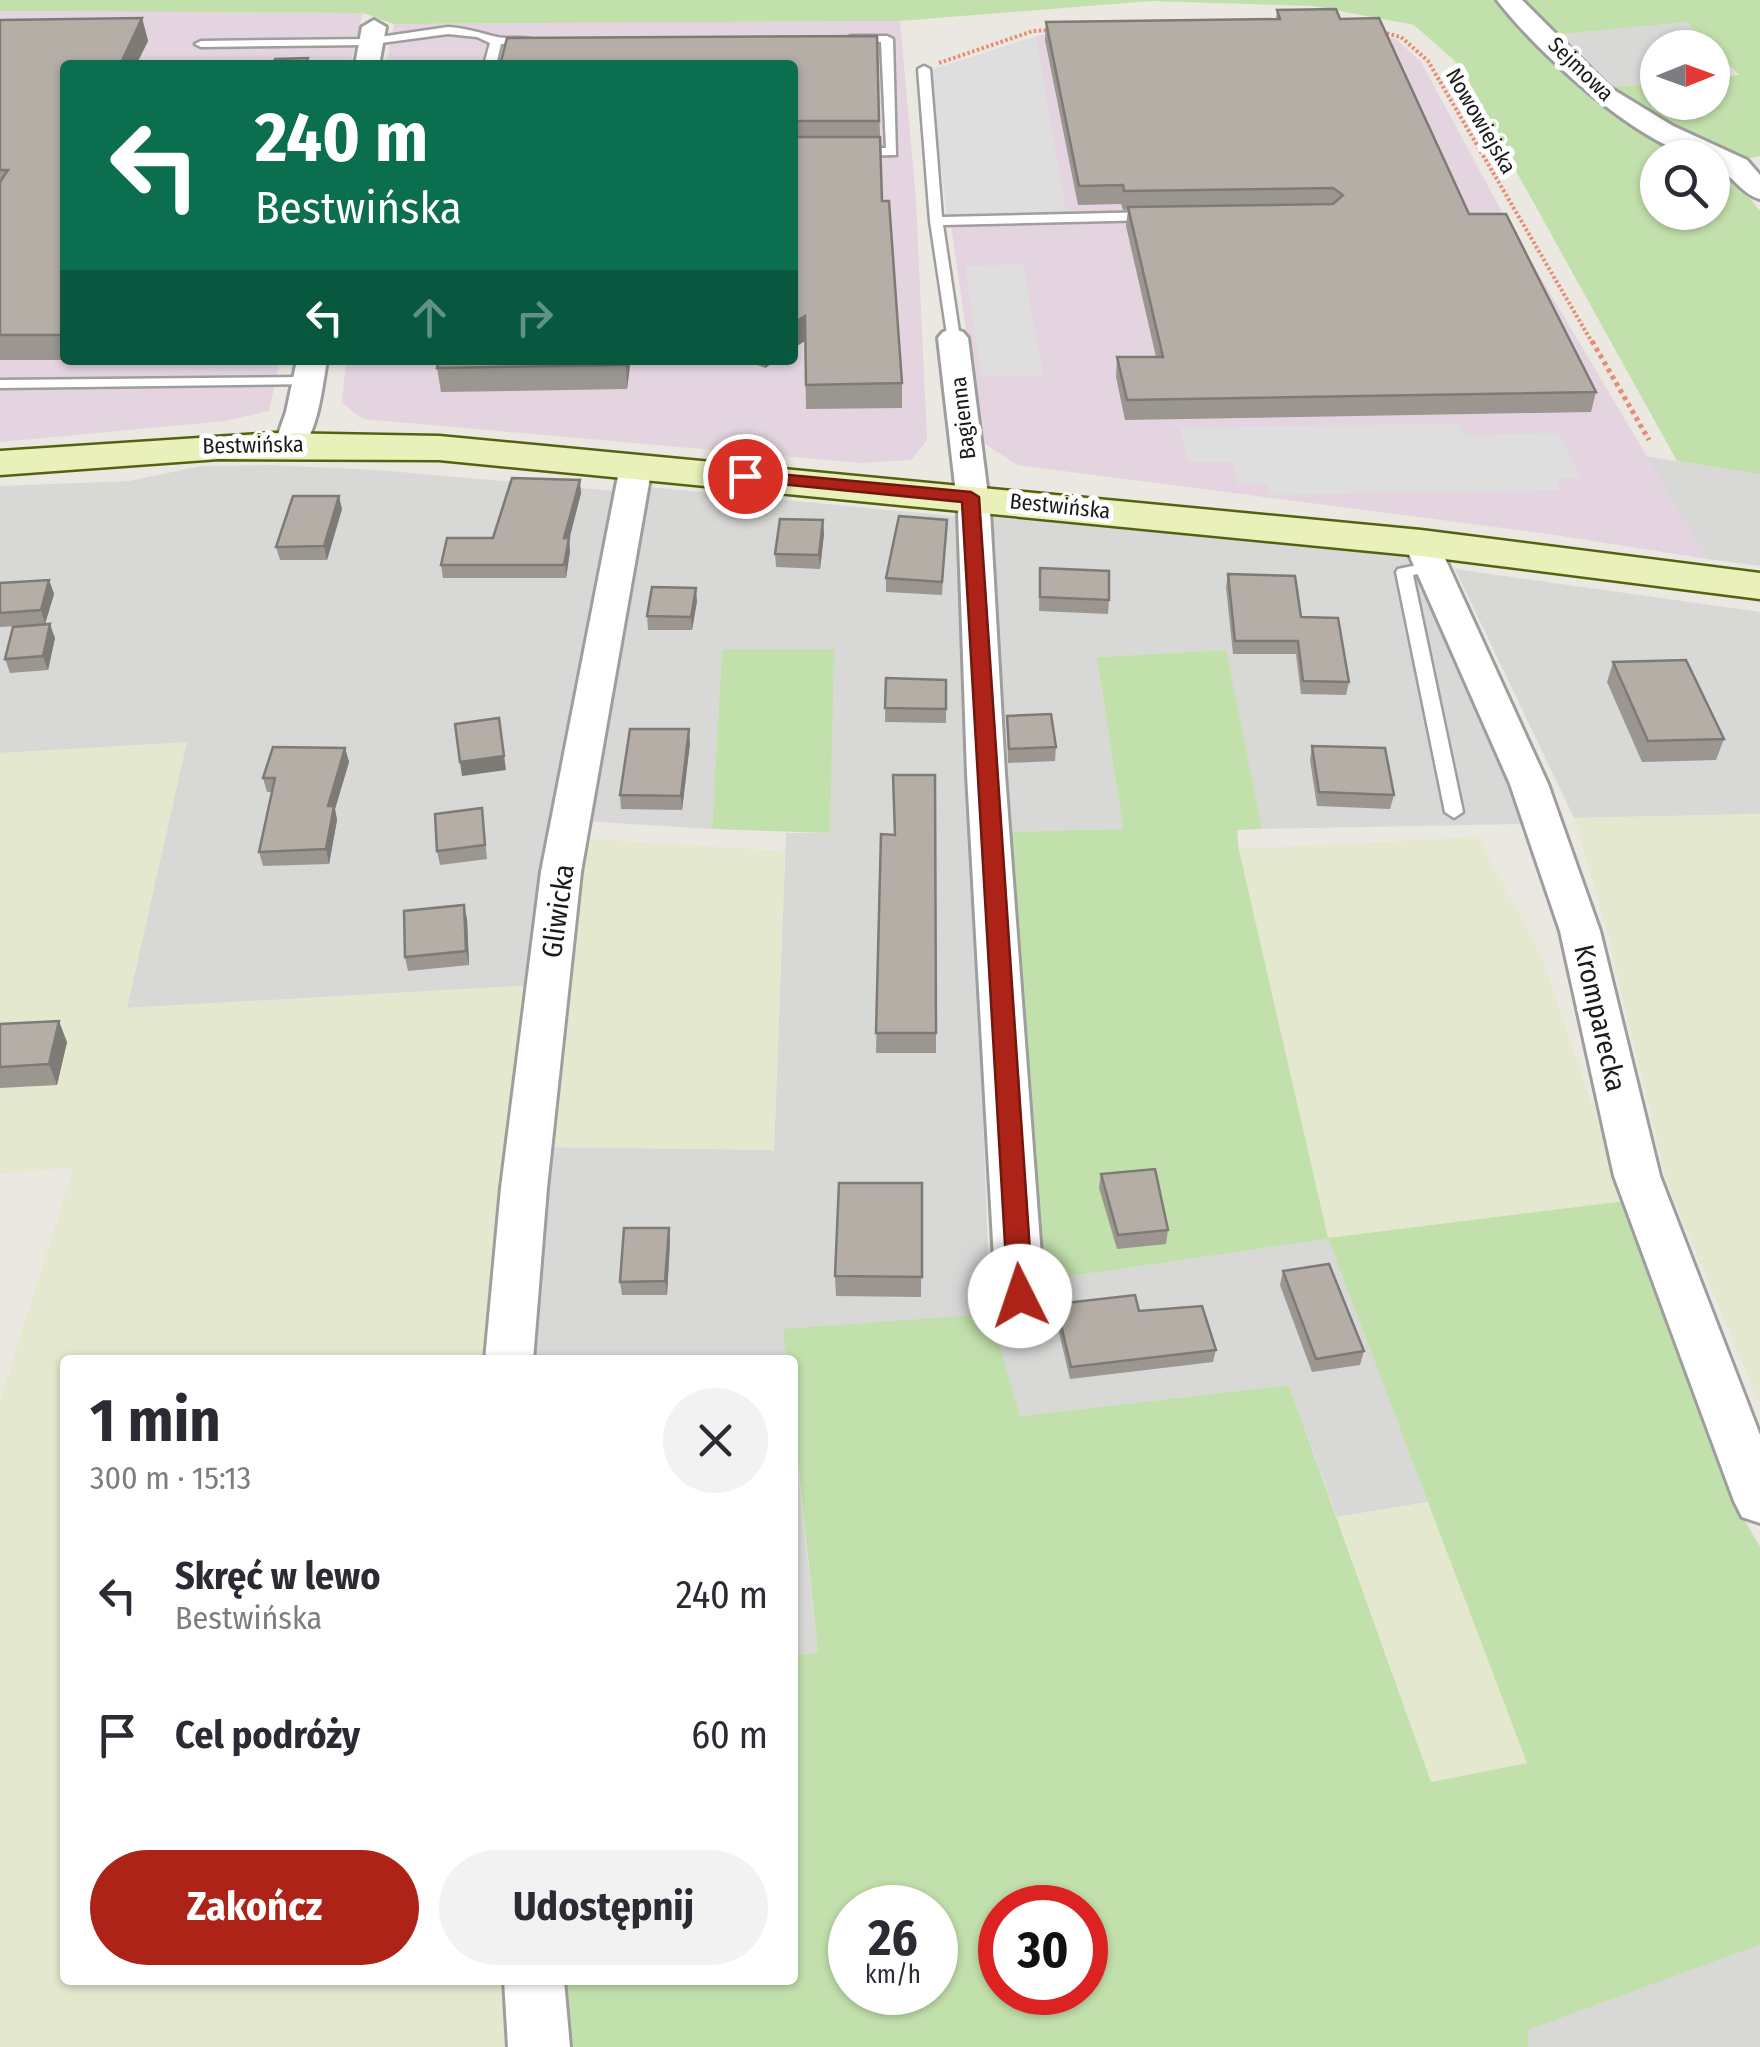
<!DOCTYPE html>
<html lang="pl">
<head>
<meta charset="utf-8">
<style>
  body { margin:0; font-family:"Fira Sans Condensed",sans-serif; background:#f2f2f3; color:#2b2b33; height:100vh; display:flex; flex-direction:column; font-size:38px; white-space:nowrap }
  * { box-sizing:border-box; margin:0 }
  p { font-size:32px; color:#7c7c81 }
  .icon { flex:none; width:55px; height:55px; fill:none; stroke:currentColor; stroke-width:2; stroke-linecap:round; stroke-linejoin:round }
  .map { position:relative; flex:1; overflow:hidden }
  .drawer { position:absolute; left:60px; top:1355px; width:738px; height:630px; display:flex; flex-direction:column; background:#fff; border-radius:10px; box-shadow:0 2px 8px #0004 }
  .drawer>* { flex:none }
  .top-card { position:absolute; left:60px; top:60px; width:738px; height:305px; border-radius:10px; box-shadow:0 2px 8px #0004; background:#0b6e4f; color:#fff; overflow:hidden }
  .needle { width:65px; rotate:89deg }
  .buttons { position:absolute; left:1640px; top:30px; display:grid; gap:20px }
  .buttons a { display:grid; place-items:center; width:90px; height:90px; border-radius:50%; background:#fff; box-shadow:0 2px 8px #0004; font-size:50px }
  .speed { position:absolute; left:828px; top:1885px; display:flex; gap:20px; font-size:50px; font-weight:700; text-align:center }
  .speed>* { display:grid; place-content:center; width:130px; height:130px; border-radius:50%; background:#fff; box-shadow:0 2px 8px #0004; line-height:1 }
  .speed small { font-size:25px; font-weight:400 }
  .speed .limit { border:15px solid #d22; background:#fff; color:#111 }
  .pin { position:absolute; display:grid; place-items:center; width:85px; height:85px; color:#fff; margin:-42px; border:5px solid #fff; border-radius:50%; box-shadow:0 2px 10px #0007 }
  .me { position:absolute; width:110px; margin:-55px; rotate:356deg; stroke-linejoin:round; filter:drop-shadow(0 0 8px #0008) }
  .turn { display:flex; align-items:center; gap:35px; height:210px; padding:0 30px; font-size:45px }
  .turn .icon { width:130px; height:130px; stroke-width:2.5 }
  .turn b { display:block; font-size:70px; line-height:85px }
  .lanes { display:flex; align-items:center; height:95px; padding:0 30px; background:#0003; justify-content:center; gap:50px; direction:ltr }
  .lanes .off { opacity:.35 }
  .round { display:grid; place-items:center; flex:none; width:105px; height:105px; border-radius:52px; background:#f2f2f3 }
  .overview { display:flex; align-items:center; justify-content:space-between; height:170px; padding:0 30px }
  h1 { font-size:60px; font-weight:700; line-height:75px }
  .action { display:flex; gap:20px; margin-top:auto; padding:20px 30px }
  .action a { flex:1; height:115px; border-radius:60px; background:#ad2317; color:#fff; font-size:40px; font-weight:700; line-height:115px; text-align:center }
  .action a+a { background:#f2f2f3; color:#2b2b33 }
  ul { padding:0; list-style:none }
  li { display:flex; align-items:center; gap:30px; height:140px; padding:0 30px }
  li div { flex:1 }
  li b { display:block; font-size:38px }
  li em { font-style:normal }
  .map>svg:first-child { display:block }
</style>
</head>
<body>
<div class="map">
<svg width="1760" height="2047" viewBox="0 0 1760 2047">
  <rect width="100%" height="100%" fill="#ebe8e1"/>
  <g fill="#d8d8d7">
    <polygon points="1687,22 1712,48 1658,48 1657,83 1602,88 1552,35"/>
    <polygon points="1644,456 1760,474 1760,566 1708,559"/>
    <polygon points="270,465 378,470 616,491 537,985 127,1008 186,743 0,753 0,486 129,481 201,466"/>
    <polygon points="640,486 962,517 990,1313 1037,1308 1037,1281 1328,1239 1428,1502 1337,1517 1289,1385 1019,1416 784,1329 787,1360 529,1360 545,1147 774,1150 786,833 830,833 833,649 722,649 712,829 581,821"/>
    <polygon points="980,516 1421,557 1522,824 1262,829 1225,650 1097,657 1123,829 1001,832"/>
    <polygon points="1455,569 1760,612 1760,814 1574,818"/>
    <polygon points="792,1415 818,1654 793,1656 792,1656"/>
    <polygon points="1760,1945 1760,2047 1528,2047 1528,2030"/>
  </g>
  <g fill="#e3d4df">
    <polygon points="0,11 363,13 350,65 65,65 65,360 280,360 269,411 225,421 0,442"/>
    <polygon points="900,21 916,200 927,440 911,460 860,463 363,419 342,403 346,360 792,360 792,65 386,65 394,24"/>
    <polygon points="1361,31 1396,39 1421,62 1507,221 1708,559 1542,533 1017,465 982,442 929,71 1040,35"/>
  </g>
  <g fill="#e4e8ce">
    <polygon points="187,742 127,1008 537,985 495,1360 65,1360 65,1980 508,1980 514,2047 0,2047 0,1401 74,1167 0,1174 0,753"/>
    <polygon points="1760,814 1760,1405 1668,1186 1606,927 1574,818"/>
    <polygon points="1479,837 1544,963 1625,1201 1328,1239 1239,849"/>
    <polygon points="576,838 785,851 774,1150 545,1147"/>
    <polygon points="1428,1502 1527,1763 1431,1782 1337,1517"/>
  </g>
  <g fill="#c2e0ac" fill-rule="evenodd">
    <polygon points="0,0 1499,0 1606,107 1700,157 1658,158 1658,212 1712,212 1713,164 1729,173 1760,211 1760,474 1677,461 1455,61 1414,25 1313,6 1151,1 900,21 394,24 363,13 0,11"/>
    <polygon points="1515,0 1760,0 1760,156 1734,162 1602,88 1657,83 1658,102 1712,102 1713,78 1739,75 1687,22 1552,35"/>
    <polygon points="722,649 834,649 830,833 712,829"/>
    <path d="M1226,650l36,179 -25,1 2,20 89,388 297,-37 119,318 16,28v398l-232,85v17h-970l-6,-67h240l1,-324 25,-3 -25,-238 -1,-55h-5l-4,-31 207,-15 30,102 269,-31 142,397 96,-19 -199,-524 -291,42 -36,-449 122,-3 -26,-172zM850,1908h85v84h-85zM1000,1908h85v84h-85z"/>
  </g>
  <g fill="#dedede">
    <polygon points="1036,36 1066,211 947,215 929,71"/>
    <polygon points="1023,264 1043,375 981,376 965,266"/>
    <polygon points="1459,424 1464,435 1559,433 1580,478 1556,478 1561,490 1270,495 1267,484 1238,484 1232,462 1188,462 1180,427"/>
  </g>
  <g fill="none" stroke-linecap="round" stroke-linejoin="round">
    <defs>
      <g id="lane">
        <path d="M448,27c18,1 32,6 49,10 14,3 28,-2 41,4l-6,3h-31l-5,21h-12l6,-22 -13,-6 -29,-3 -82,11 -165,2 -6,-3 6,-3 165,-2z"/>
        <polygon points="851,36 887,36 893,39 896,155 854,156 848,152 854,148 886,148 881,42 847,41 845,39"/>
        <polygon points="924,66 930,69 942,217 1154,212 1160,216 1154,220 943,225 960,338 948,341 930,221 918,69"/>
        <polygon points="308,377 313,378 313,384 0,388 0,380"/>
        <polygon points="1432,562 1438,564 1438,570 1413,575 1463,812 1454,818 1445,812 1396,572 1398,569"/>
      </g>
      <g id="street">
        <path d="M1497,0h25l87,87 64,39 74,34 13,15v24c-19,-5 -29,-26 -48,-35v-6c-63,0 -178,-109 -215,-158z"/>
        <polygon points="374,20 386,27 379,65 355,65 362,27"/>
        <polygon points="953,329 963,332 968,338 990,511 1005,774 1044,1296 1037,1310 1020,1315 1003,1310 996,1296 967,774 958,511 938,338 943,332"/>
        <path d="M297,360h30c-5,29 -8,64 -25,90h-22l-5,-7 11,-31z"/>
        <polygon points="636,456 647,459 652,466 581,872 547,1188 533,1360 485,1360 501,1188 541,872 620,466 625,459"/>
        <polygon points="1421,533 1433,536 1438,543 1548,784 1600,931 1660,1176 1760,1435 1760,1523 1742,1517 1734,1501 1614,1176 1560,931 1510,784 1404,543 1409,536"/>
        <polygon points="504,1980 564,1980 570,2047 508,2047"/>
      </g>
      <polygon id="secondary" points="274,433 439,436 1421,530 1760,573 1760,599 1421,556 439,460 219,459 0,475 0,451"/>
    </defs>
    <use href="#lane" stroke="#9e9e9e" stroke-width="5"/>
    <use href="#street" stroke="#9e9e9e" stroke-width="6"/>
    <use href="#secondary" stroke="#536211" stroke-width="5"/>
    <g stroke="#e88a75" stroke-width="4" stroke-dasharray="2.5 2.5" stroke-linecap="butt">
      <polyline points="1377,31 1401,37 1428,61 1593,344"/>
      <polyline points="939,63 1033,31 1051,30"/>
    </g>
    <polyline stroke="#e88a75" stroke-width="5" stroke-dasharray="4 4" stroke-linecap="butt" points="1592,341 1649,440"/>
    <use href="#lane" fill="#fff" fill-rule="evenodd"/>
    <use href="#street" fill="#fff" fill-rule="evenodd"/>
    <use href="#secondary" fill="#e9f0ba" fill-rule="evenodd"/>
  </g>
  <g fill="#9b9690">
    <polygon points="1277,10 1340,19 1469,214 1596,392 1591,412 1125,420 1116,377 1117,357 1156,357 1126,226 1128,210 1123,210 1121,204 1078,205 1045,40 1046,22 1276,20"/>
    <polygon points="142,18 148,41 136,65 65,65 65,360 0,360 0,20"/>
    <polygon points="877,36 882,201 902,383 902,408 806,409 805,341 792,349 792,65"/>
    <polygon points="439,360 777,360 765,368 752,363 630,365 627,389 441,392 437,368"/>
    <polygon points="581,493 569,540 570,551 566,578 443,578 441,565"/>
    <polygon points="342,509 327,560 280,560 276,547"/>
    <polygon points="947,520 942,595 886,592 886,578"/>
    <polygon points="824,534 820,569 776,567 775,554"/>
    <polygon points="1040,568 1109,600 1108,614 1039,611"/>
    <polygon points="1228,574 1301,617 1349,682 1346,695 1301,694 1296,654 1233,654 1226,587"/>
    <polygon points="49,580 54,594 45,624 55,638 48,670 10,673 5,659 36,625 0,627 0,583"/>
    <polygon points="697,601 692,630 648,630 647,616"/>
    <polygon points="1613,662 1724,739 1716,760 1642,762 1607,682"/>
    <polygon points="886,678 946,680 946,723 885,722"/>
    <polygon points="1007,716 1056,747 1055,761 1008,763"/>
    <polygon points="690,743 682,810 621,809 620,795"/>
    <polygon points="1312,746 1394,795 1390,809 1317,806 1310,760"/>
    <polygon points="345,748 349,762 335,809 337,820 329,864 263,866 259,852 272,792 267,792 263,778"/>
    <polygon points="893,775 936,1033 936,1053 876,1053 881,834 895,835"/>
    <polygon points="482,808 487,859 440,865 437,851"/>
    <polygon points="467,919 469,965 408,971 405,957"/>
    <polygon points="0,1024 67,1042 57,1085 0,1088"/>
    <polygon points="1101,1174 1168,1230 1166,1244 1117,1249 1099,1188"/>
    <polygon points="922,1183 921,1297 836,1296 835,1276"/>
    <polygon points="670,1242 667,1295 622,1295 620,1282"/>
    <polygon points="1283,1271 1364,1351 1360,1365 1312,1372 1280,1285"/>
    <polygon points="1056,1304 1139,1311 1216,1350 1213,1362 1070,1379 1055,1316"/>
  </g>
  <g fill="#7e7a75">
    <polygon points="142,18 148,41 136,65 120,65"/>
    <polygon points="805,316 805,341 792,349 792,324"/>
    <polygon points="626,360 630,360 630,365 627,389"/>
    <polygon points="765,360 777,360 765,368"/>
    <polygon points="580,480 581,493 569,540 570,551 566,578 564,538"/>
    <polygon points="339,496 342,509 327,560 324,546"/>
    <polygon points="823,520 824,534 820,569 819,555"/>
    <polygon points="49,580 54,594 45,624 41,610"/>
    <polygon points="696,588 697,601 692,630 691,617"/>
    <polygon points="50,624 55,638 48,670 43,656"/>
    <polygon points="499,718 506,770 462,776 460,762"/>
    <polygon points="689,729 690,743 682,810 681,796"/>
    <polygon points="345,748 349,762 335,809 337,820 329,864 326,849 328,806"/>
    <polygon points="464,905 467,919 469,965 466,951"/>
    <polygon points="59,1021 67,1042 57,1085 49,1064"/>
    <polygon points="669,1228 670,1242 667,1295 665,1281"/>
  </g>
  <g fill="#b4aea7" stroke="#7e7a75" stroke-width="2.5">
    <polygon points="1336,9 1340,19 1379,18 1469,214 1506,214 1596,392 1127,400 1117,357 1163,357 1128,207 1333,204 1343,195 1333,188 1124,191 1123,185 1079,186 1046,22 1280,19 1277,10"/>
    <polygon points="142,18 120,65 65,65 65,335 0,335 0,182 8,170 0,170 0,20"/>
    <polygon points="877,36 879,121 792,121 792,65 500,65 507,38"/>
    <polygon points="308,58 306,65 273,65 275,59"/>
    <polygon points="792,137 880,137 882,201 889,201 902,383 806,385 805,316 792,324"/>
    <polygon points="439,360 626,360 625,365 437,368"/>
    <polygon points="512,478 580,480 564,538 569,538 564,565 441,565 447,538 493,538"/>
    <polygon points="293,496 339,496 324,546 276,547"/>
    <polygon points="899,516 947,520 942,582 886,578"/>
    <polygon points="780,519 823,520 819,555 775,554"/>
    <polygon points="1040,568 1109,571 1109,600 1040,597"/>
    <polygon points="1228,574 1295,576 1301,617 1338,618 1349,682 1303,681 1298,641 1235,641"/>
    <polygon points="49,580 41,610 0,613 0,583"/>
    <polygon points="652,587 696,588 691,617 647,616"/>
    <polygon points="50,624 43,656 5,659 13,627"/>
    <polygon points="1686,660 1724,739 1648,741 1613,662"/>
    <polygon points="886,678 946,680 946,709 885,708"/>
    <polygon points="1051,714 1056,747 1009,749 1007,716"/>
    <polygon points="499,718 504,756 460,762 455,724"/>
    <polygon points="630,729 689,729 681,796 620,795"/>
    <polygon points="1312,746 1385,748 1394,795 1319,792"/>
    <polygon points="273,747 345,748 328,806 334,806 326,849 259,852 275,778 263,778"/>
    <polygon points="893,775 935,775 936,1033 876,1033 881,834 895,835"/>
    <polygon points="482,808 485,845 437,851 435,814"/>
    <polygon points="464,905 466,951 405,957 404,911"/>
    <polygon points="59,1021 49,1064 0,1067 0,1024"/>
    <polygon points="1155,1169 1168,1230 1118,1235 1101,1174"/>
    <polygon points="839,1183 922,1183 922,1277 835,1276"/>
    <polygon points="624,1228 669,1228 665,1281 620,1282"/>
    <polygon points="1329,1264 1364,1351 1316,1359 1283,1271"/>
    <polygon points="1135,1295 1139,1311 1202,1306 1216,1350 1071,1367 1056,1304"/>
  </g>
  <polygon fill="#ad2317" stroke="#70170f" stroke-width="2.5" points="745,471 971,492 979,497 1033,1296 1029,1304 1020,1307 1011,1304 1008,1296 962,502 739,480 739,473"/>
  <g text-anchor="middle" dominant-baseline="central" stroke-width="10" stroke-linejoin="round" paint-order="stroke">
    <g font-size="22" fill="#1a1a1a" stroke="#fff">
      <text transform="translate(1581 69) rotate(44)">Sejmowa</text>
      <text transform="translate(1481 121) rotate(60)">Nowowiejska</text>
      <text transform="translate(963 418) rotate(-97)">Bagienna</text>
      <text transform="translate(253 445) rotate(-1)">Bestwińska</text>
      <text transform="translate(1060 506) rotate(6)">Bestwińska</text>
    </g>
    <g font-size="28" fill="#1a1a1a" stroke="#fff">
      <text transform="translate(558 911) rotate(-82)">Gliwicka</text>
      <text transform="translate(1600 1018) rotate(77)">Kromparecka</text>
    </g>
  </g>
</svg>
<div class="buttons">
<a><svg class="needle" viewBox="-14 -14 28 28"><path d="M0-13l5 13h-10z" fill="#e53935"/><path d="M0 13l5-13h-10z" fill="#7c7c81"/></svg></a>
<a><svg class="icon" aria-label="search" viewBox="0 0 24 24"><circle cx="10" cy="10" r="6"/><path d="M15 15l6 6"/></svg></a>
</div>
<div class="speed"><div>26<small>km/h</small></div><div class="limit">30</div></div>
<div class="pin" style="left:745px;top:476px;background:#d93025"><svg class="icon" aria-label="arrive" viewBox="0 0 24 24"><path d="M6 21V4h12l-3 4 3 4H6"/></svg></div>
<svg class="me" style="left:1020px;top:1296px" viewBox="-20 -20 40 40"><circle r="19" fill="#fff"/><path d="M0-13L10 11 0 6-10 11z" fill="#ad2317"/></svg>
<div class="top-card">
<div class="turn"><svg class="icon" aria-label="left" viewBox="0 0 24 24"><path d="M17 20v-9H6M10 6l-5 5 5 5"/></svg><div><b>240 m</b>Bestwińska</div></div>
<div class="lanes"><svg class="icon" aria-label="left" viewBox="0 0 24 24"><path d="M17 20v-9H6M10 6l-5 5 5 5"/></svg><svg class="icon off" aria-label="ahead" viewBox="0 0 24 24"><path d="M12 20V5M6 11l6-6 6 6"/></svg><svg class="icon off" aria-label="right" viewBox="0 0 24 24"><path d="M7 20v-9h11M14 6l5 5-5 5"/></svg></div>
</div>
<section class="drawer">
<div class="overview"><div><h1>1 min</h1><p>300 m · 15:13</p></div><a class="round"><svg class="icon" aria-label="close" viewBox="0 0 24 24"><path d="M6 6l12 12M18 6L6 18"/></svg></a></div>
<ul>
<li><svg class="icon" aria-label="left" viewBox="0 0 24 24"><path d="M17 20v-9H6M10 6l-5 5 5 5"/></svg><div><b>Skręć w lewo</b><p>Bestwińska</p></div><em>240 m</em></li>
<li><svg class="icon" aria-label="arrive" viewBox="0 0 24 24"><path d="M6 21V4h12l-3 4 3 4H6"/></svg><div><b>Cel podróży</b></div><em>60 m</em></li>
</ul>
<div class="action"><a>Zakończ</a><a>Udostępnij</a></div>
</section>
</div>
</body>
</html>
